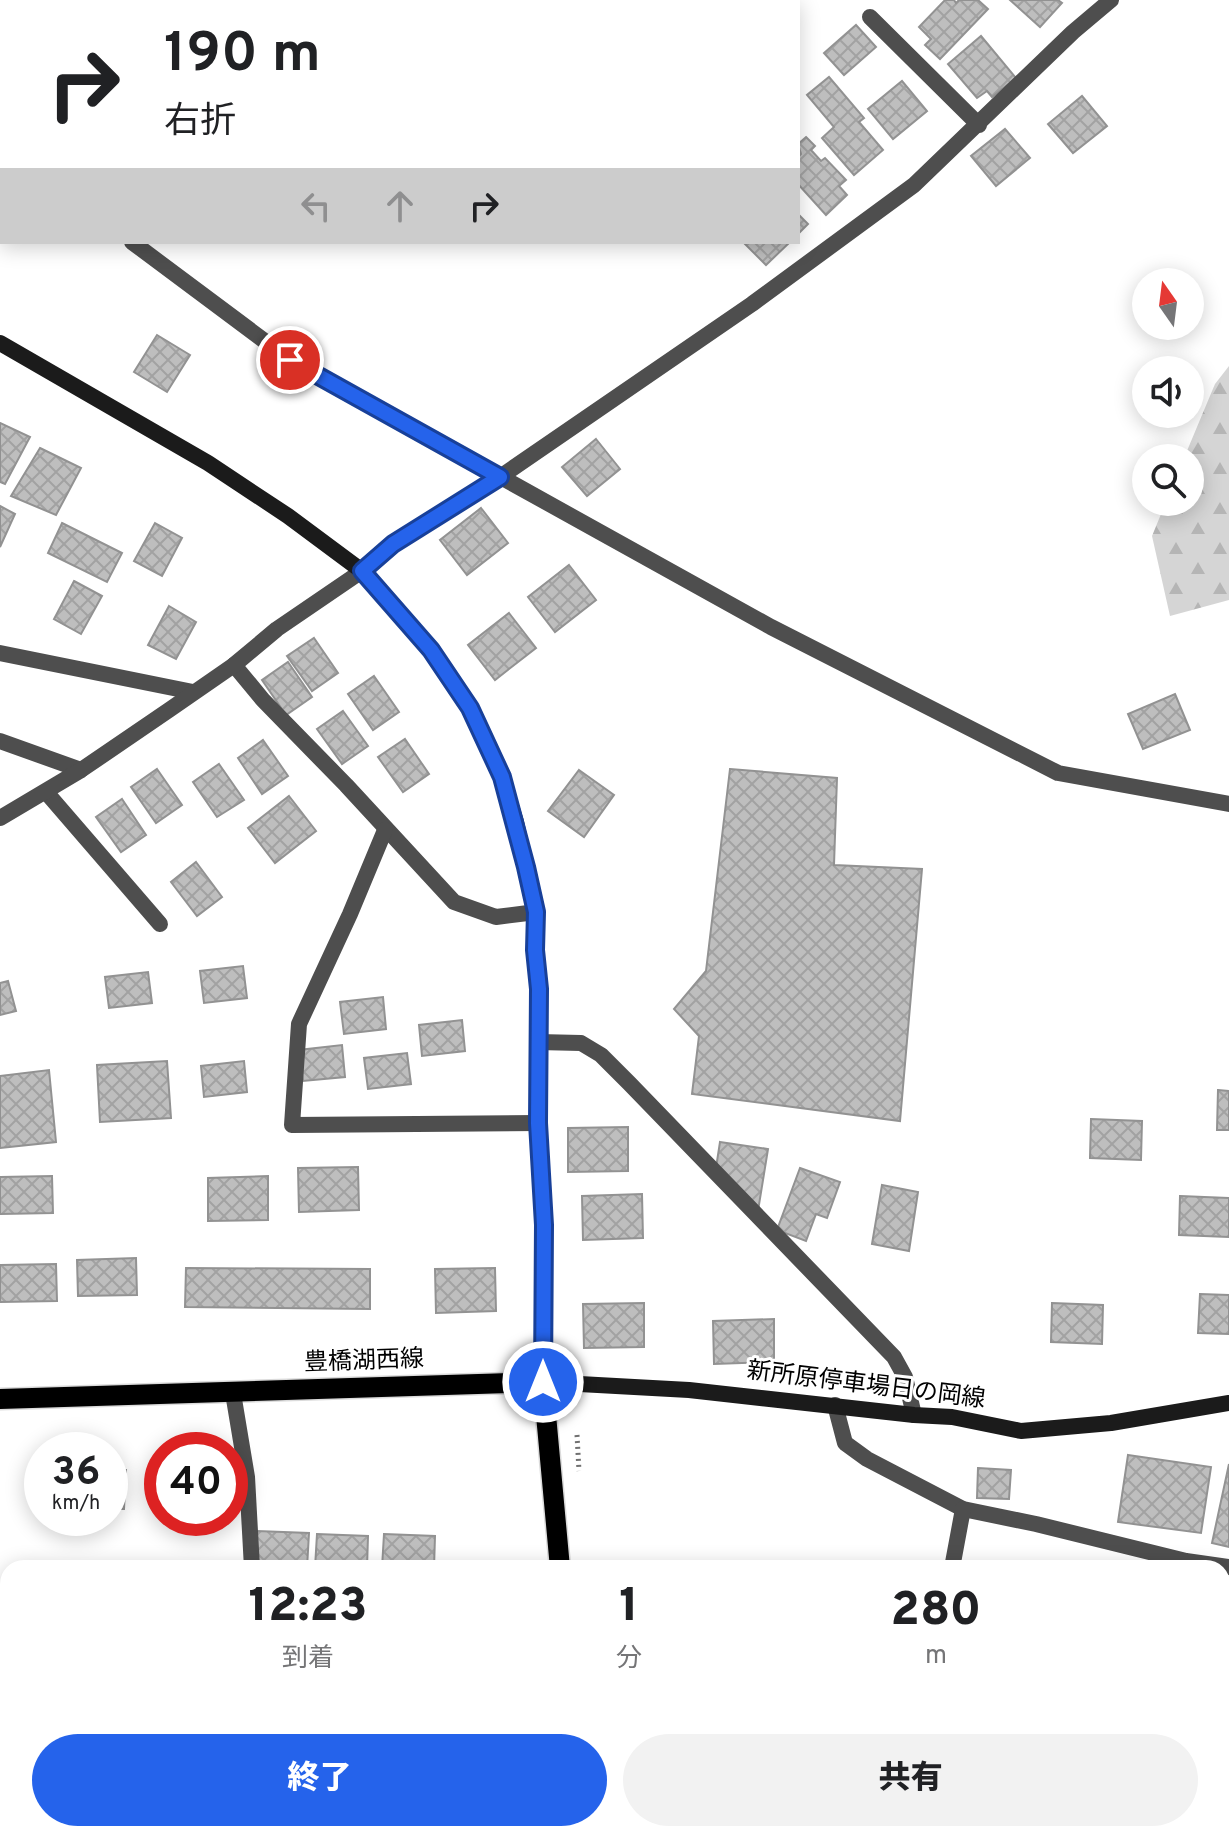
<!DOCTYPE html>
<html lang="ja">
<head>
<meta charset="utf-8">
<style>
  body { margin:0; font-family:Overpass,"Noto Sans JP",sans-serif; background:#f2f2f2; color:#202124; height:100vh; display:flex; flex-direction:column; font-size:30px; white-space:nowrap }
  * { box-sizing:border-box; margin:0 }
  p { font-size:26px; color:#757577 }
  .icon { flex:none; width:44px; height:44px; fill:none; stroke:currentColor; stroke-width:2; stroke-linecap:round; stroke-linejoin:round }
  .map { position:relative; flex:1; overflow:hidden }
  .panel { position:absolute; left:0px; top:1560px; width:1230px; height:282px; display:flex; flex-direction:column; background:#fff; border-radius:24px 24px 0 0; box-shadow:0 4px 20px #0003 }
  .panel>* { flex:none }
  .hud { position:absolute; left:0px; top:0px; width:800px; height:244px; box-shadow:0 4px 20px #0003; background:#fff; color:#202124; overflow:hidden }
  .needle { width:52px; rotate:346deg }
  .fabs { position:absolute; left:1132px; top:268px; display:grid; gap:16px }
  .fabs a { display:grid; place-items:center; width:72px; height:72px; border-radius:50%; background:#fff; box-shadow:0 4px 20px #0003; font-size:40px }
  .speed { position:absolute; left:24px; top:1432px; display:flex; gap:16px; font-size:40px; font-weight:700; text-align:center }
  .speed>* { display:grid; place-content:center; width:104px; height:104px; border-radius:50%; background:#fff; box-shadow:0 4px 20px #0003; line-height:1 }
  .speed small { font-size:20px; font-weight:400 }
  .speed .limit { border:12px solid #d22; background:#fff; color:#111 }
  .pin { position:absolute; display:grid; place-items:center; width:68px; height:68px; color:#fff; margin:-34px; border:4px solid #fff; border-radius:50%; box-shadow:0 2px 8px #0007 }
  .me { position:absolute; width:88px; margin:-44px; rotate:0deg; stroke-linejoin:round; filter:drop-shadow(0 0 6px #0008) }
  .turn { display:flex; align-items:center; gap:28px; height:168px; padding:0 32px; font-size:36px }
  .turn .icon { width:104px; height:104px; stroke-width:2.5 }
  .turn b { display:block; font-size:56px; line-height:68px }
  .lanes { display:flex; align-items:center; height:76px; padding:0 32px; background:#0003; justify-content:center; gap:40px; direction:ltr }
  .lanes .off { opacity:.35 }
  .eta { display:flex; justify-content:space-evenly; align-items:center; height:136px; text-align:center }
  .eta b { font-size:48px; font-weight:800; line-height:56px }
  .cta { display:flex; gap:16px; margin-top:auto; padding:16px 32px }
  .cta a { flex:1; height:92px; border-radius:48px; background:#2563eb; color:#fff; font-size:32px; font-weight:800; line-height:92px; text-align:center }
  .cta a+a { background:#f2f2f2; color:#202124 }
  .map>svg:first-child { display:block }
</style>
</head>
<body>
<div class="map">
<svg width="1229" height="1841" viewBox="0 0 1229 1841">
  <defs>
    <pattern id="forest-firs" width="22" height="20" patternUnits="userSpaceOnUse" patternTransform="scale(2)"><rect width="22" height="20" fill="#d5d5d5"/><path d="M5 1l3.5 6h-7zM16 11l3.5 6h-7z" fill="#b5b5b5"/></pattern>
    <pattern id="building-cross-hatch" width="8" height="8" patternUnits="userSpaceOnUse" patternTransform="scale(2)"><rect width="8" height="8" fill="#bebebe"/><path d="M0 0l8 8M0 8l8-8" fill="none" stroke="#a2a2a2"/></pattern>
  </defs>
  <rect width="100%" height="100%" fill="#fff"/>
  <polygon fill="url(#forest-firs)" points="1229,366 1229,600 1170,616 1152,536 1166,502 1190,502 1190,458 1184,458 1215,384"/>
  <g fill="url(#building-cross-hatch)" stroke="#929292" stroke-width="2">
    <polygon points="0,0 58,0 2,2 2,7"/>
    <polygon points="633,0 678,0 631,2"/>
    <polygon points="708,0 751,0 752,2 705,2"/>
    <polygon points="945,0 954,0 956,3 959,0 978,0 988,9 940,59 925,45 931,39 919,27"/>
    <polygon points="1010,0 1058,0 1062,3 1040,27"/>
    <polygon points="856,25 876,47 844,75 824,53"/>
    <polygon points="981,36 1016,78 992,97 987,91 977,98 948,64"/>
    <polygon points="829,77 864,118 859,122 883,150 854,175 822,138 834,127 807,95"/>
    <polygon points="902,81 927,111 893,139 868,109"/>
    <polygon points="1082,96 1107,126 1073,153 1048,124"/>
    <polygon points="1005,129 1030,158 996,186 971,156"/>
    <polygon points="806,137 815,146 811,150 821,161 825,158 846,180 839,186 847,195 826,215 798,184 798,157 801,154 798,144"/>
    <polygon points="798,214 808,224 798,234"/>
    <polygon points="743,242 790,242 766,265"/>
    <polygon points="157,335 190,355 167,392 134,372"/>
    <polygon points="0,423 30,437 5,484 0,482"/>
    <polygon points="596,439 620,469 587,496 562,467"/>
    <polygon points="40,448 81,468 56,515 11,496"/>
    <polygon points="0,506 15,514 0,547"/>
    <polygon points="481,508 508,543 467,575 440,540"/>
    <polygon points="62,523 122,553 107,582 48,553"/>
    <polygon points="155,523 182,538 162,576 134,561"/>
    <polygon points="569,565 596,600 555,632 528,597"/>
    <polygon points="74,581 102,596 81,634 54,619"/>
    <polygon points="169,606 196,622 176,659 148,645"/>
    <polygon points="509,613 536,648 495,680 468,645"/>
    <polygon points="314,638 338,673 312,691 287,656"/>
    <polygon points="288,662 312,697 286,715 262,680"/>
    <polygon points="374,676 399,712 373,730 348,694"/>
    <polygon points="1175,694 1190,730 1143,749 1128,714"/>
    <polygon points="343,711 368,746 342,764 317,729"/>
    <polygon points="405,739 429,774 403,792 378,757"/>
    <polygon points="263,740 288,776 262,794 238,758"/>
    <polygon points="219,764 244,800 217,817 193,782"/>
    <polygon points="157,769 182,805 156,823 131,787"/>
    <polygon points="730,769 837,778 834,865 922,869 900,1121 692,1094 699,1036 674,1009 706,971"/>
    <polygon points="579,770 614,795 584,837 548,811"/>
    <polygon points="289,796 316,831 275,863 248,828"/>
    <polygon points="122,799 146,835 121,852 96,817"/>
    <polygon points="196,862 222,897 197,916 171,882"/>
    <polygon points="243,966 247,998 204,1003 200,971"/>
    <polygon points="148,972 152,1003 109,1008 105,977"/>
    <polygon points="8,981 16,1011 0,1015 0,983"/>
    <polygon points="383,997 386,1029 344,1034 340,1002"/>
    <polygon points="462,1020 465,1051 422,1056 419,1025"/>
    <polygon points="342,1045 345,1077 303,1081 299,1050"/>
    <polygon points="407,1053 411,1084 368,1089 364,1058"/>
    <polygon points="167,1061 171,1118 100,1122 97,1065"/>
    <polygon points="244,1061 247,1092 204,1097 201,1066"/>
    <polygon points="49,1070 56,1142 0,1148 0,1076"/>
    <polygon points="1218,1090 1229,1091 1229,1130 1217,1130"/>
    <polygon points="1091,1119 1142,1121 1141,1160 1090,1158"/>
    <polygon points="628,1127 628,1171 568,1172 568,1128"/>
    <polygon points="720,1142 768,1149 758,1211 716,1168"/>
    <polygon points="358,1167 359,1210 299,1212 298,1168"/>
    <polygon points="800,1168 840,1182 827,1218 816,1214 806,1241 777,1230"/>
    <polygon points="52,1176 53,1213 0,1214 0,1177"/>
    <polygon points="268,1176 268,1220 208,1221 208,1178"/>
    <polygon points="882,1185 918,1192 909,1251 872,1244"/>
    <polygon points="642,1194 643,1238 583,1240 582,1196"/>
    <polygon points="1180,1196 1229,1198 1229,1237 1179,1235"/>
    <polygon points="136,1258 137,1295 78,1296 77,1260"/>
    <polygon points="56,1264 57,1301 0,1302 0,1265"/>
    <polygon points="186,1268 370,1269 370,1309 185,1307"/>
    <polygon points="495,1268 496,1311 436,1313 435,1269"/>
    <polygon points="1200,1294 1229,1295 1229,1334 1198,1333"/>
    <polygon points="644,1303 644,1347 584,1348 583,1304"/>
    <polygon points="1052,1303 1103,1305 1102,1344 1051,1342"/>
    <polygon points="774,1319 774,1362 714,1364 713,1321"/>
    <polygon points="1128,1455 1211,1467 1201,1533 1118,1522"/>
    <polygon points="1229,1464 1229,1547 1212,1543"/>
    <polygon points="978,1468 1011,1470 1009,1499 977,1498"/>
    <polygon points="110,1470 126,1470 124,1509 110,1509"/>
    <polygon points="257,1531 309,1533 307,1568 256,1568"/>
    <polygon points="317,1534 368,1536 367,1568 315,1568"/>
    <polygon points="384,1534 435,1536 434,1568 382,1568"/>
    <polygon points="976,1561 1016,1564 1016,1568 975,1568"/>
    <polygon points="875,1563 922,1567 922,1568 874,1568"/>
    <polygon points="140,1565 191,1567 191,1568 140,1568"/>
    <rect x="1222" y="1603" width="7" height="40"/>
    <polygon points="326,1834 377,1834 377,1841 325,1841"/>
  </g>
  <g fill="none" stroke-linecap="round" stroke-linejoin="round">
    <defs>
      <g id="primary">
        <polyline points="0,1399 543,1382 560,1568"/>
        <polyline points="585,1834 585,1841"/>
      </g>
    </defs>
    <use href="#primary" stroke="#dbdbdb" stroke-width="23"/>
    <polyline stroke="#707070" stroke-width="5" stroke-dasharray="2 4" stroke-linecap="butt" points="577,1435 579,1471"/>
    <g stroke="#4e4e4e" stroke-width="16">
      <polyline points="111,2 112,0"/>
      <polyline points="870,17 979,125"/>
      <polyline points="0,117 2,115"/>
      <polyline points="0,142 2,143"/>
      <polyline points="132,242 290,360 771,627 1058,773 1229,804"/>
      <polyline points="0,653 193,692"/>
      <polyline points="234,665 263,700 346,785 454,902 496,917 536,912"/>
      <polyline points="0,741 81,770"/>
      <polyline points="46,792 160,924"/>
      <polyline points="0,818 81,770 169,710 234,665 277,629 362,571 393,544 500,477 752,304 914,185 1073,32 1111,0"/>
      <polyline points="385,830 350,914 299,1024 292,1125 538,1123"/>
      <polyline points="538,1042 581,1043 601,1055 629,1083 894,1357 905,1377 914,1415"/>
      <polyline points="233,1393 247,1477 252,1568"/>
      <polyline points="835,1405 845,1443 867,1459 963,1509 1036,1524 1186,1561 1229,1567"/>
      <polyline points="952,1568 963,1509"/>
      <polyline points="265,1834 266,1841"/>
      <polyline points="899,1841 900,1834"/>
    </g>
    <polyline stroke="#1b1b1b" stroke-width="16" points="0,343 208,463 288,516 362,571 431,650 470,708 502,777 516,822 536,912 535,950 539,989 538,1123 544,1225 543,1382 689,1390 914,1415 952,1417 1021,1431 1111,1423 1229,1403"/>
    <use href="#primary" stroke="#000" stroke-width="20"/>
  </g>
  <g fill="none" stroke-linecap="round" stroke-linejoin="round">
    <defs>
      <polyline id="route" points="290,360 500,477 393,544 362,571 431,650 470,708 502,777 526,867 536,912 535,950 539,989 538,1123 544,1225 543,1382"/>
    </defs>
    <use href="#route" stroke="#184099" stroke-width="20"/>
    <use href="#route" stroke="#2563eb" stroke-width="14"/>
  </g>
  <g text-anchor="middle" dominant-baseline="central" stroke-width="6" stroke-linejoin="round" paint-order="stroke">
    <g font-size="24" fill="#000" stroke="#fff">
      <text transform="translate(364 1362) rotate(-2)">豊橋湖西線</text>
      <text transform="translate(866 1386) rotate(7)">新所原停車場日の岡線</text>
    </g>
  </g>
</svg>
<div class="fabs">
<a><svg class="needle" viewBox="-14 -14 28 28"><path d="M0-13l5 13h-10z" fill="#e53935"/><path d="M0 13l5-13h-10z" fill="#757577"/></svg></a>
<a><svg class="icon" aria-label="sound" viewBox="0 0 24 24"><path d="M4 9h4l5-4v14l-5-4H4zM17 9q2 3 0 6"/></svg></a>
<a><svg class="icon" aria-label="search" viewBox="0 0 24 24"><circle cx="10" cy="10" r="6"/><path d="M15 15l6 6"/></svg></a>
</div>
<div class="speed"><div>36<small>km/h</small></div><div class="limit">40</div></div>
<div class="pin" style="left:290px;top:360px;background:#d93025"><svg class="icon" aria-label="arrive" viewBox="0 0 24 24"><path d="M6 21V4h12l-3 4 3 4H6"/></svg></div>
<svg class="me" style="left:543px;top:1382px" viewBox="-20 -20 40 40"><circle r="17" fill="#2563eb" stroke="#fff" stroke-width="3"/><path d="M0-11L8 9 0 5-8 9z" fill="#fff"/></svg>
<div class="hud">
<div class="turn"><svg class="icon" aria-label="right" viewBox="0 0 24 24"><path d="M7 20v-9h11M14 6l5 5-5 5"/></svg><div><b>190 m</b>右折</div></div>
<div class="lanes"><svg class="icon off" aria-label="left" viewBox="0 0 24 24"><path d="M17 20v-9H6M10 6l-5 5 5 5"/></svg><svg class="icon off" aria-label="ahead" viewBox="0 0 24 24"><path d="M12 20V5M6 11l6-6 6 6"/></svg><svg class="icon" aria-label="right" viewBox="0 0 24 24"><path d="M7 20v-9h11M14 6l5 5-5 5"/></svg></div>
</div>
<section class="panel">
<div class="eta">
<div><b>12:23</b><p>到着</p></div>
<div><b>1</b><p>分</p></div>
<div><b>280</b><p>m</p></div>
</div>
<div class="cta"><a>終了</a><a>共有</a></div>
</section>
</div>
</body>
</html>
